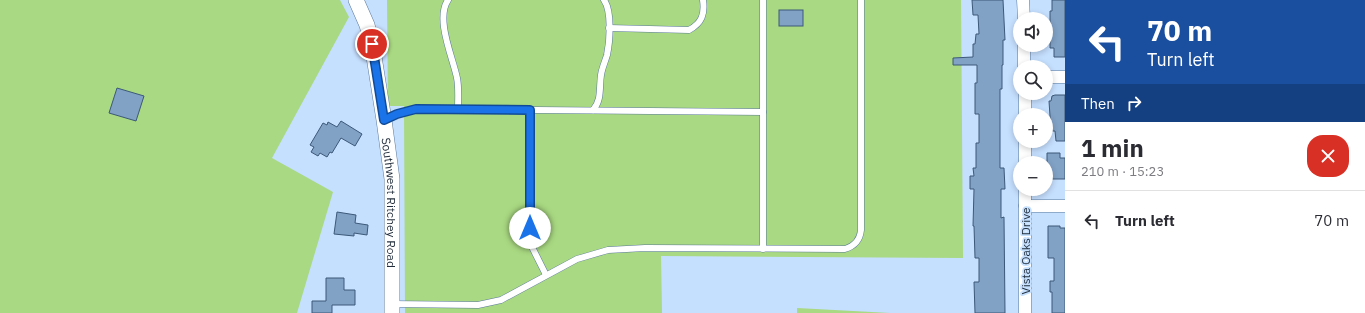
<!DOCTYPE html>
<html lang="en">
<head>
<meta charset="utf-8">
<style>
  body { margin:0; font-family:"IBM Plex Sans",sans-serif; background:#f7f7f7; color:#2b2b33; height:100vh; display:flex; flex-direction:column; font-size:15px; white-space:nowrap }
  * { box-sizing:border-box; margin:0 }
  p { font-size:13px; color:#7c7c81 }
  .icon { flex:none; width:22px; height:22px; fill:none; stroke:currentColor; stroke-width:2; stroke-linecap:round; stroke-linejoin:round }
  .map { position:relative; flex:1; overflow:hidden }
  .sheet { display:flex; flex-direction:column; background:#fff; width:300px }
  .sheet>* { flex:none }
  .banner { background:#1a4fa0; color:#fff; overflow:hidden }
  .buttons { position:absolute; left:1013px; top:12px; display:grid; gap:8px }
  .buttons a { display:grid; place-items:center; width:40px; height:40px; border-radius:50%; background:#fff; box-shadow:0 2px 6px #0003; font-size:20px }
  .pin { position:absolute; display:grid; place-items:center; width:34px; height:34px; color:#fff; margin:-17px; border:2px solid #fff; border-radius:50%; box-shadow:0 1px 4px #0007 }
  .me { position:absolute; width:44px; margin:-22px; rotate:0deg; stroke-linejoin:round; filter:drop-shadow(0 0 3px #0008) }
  .turn { display:flex; align-items:center; gap:14px; height:84px; padding:0 16px; font-size:18px }
  .turn .icon { width:52px; height:52px; stroke-width:2.5 }
  .turn b { display:block; font-size:28px; line-height:34px }
  .then { display:flex; align-items:center; height:38px; padding:0 16px; background:#0003; gap:8px; font-size:15px }
  .round { display:grid; place-items:center; flex:none; width:42px; height:42px; border-radius:16px; background:#f7f7f7 }
  .overview { display:flex; align-items:center; justify-content:space-between; height:68px; padding:0 16px }
  h1 { font-size:24px; font-weight:700; line-height:30px }
  ul { padding:0; list-style:none }
  li { display:flex; align-items:center; gap:12px; height:60px; padding:0 16px; border-top:1px solid #e1e1e2 }
  li div { flex:1 }
  li b { display:block; font-size:15px }
  li em { font-style:normal }
  main { display:flex; flex:1; min-height:0 }
  .map>svg:first-child { display:block }
</style>
</head>
<body>
<main>
<div class="map">
<svg width="1065" height="313" viewBox="0 0 1065 313">
  <rect width="100%" height="100%" fill="#c5dffe"/>
  <g fill="#a9d982">
    <polygon points="0,0 340,0 349,17 272,158 333,192 297,313 0,313"/>
    <polygon points="387,0 961,0 963,258 661,256 662,313 405,313 404,106 388,106"/>
    <polygon points="797,308 890,313 797,313"/>
  </g>
  <g fill="#81a1c5" stroke="#3c5979">
    <polygon points="972,0 1003,0 1005,40 1003,40 1003,65 1002,65 1002,89 1000,89 1000,168 1004,168 1005,189 1001,189 1001,218 1004,217 1005,313 975,313 974,282 979,282 979,258 975,258 974,226 973,226 974,189 970,189 970,176 974,176 973,168 976,168 976,143 979,143 979,114 975,114 975,83 977,83 977,65 953,65 953,58 973,57 973,44 975,44 976,34 979,34 978,15 973,15"/>
    <polygon points="1052,0 1065,0 1065,57 1054,57 1054,48 1050,48 1050,11 1052,11"/>
    <rect x="779" y="10" width="24" height="16"/>
    <polygon points="117,88 144,96 136,121 109,113"/>
    <polygon points="1055,95 1065,95 1065,141 1056,141 1055,131 1051,131 1049,101 1051,101 1052,96"/>
    <polygon points="341,121 362,134 355,146 341,138 332,153 330,152 327,157 320,153 318,156 311,152 314,147 310,145 323,123 327,125 328,122 337,127"/>
    <polygon points="1047,153 1060,153 1060,158 1065,158 1065,179 1047,179"/>
    <polygon points="337,212 356,215 355,223 368,225 367,235 354,233 354,236 334,234"/>
    <polygon points="1048,226 1060,226 1060,228 1065,228 1065,313 1052,313 1052,292 1050,292 1050,281 1054,281 1054,258 1048,258"/>
    <polygon points="326,278 344,278 344,290 355,290 355,305 332,305 332,313 312,313 312,301 326,301"/>
  </g>
  <g fill="none" stroke-linecap="round" stroke-linejoin="round">
    <defs>
      <g id="service">
        <path d="M448,0c-13,19 5,58 9,78 2,10 1,22 1,31"/>
        <polyline points="763,0 763,249"/>
        <path d="M609,28l80,2c13,-7 16,-16 14,-30"/>
        <polyline points="530,110 530,228 533,249 546,275"/>
        <path d="M593,110c9,-10 6,-22 8,-35 1,-7 4,-13 6,-20 3,-14 5,-44 -3,-55"/>
        <polyline points="384,120 397,114 416,109 763,112"/>
        <path d="M392,304l86,1 23,-5 76,-41 31,-9 37,-2 200,1c10,-3 15,-9 16,-19v-230"/>
      </g>
      <g id="minor">
        <polyline points="1023,0 1024,19"/>
        <polyline points="1024,45 1024,67"/>
        <polyline points="1046,77 1065,77"/>
        <polyline points="1025,93 1025,115"/>
        <polyline points="1025,141 1025,163"/>
        <polyline points="1025,189 1025,313"/>
        <polyline points="1025,206 1065,206"/>
      </g>
      <g id="tertiary">
        <path id="s1" d="M356,0l11,25 5,19 12,76 8,59v134"/>
      </g>
    </defs>
    <use href="#service" stroke="#5a789a" stroke-width="7"/>
    <use href="#minor" stroke="#5a789a" stroke-width="13"/>
    <use href="#tertiary" stroke="#5a789a" stroke-width="16"/>
    <use href="#service" stroke="#fff" stroke-width="6"/>
    <use href="#minor" stroke="#fff" stroke-width="12"/>
    <use href="#tertiary" stroke="#fff" stroke-width="15"/>
  </g>
  <g fill="none" stroke-linecap="round" stroke-linejoin="round">
    <defs>
      <polyline id="route" points="372,44 384,120 397,114 416,109 530,110 530,228"/>
    </defs>
    <use href="#route" stroke="#114b97" stroke-width="10"/>
    <use href="#route" stroke="#1a73e8" stroke-width="7"/>
  </g>
  <g text-anchor="middle" dominant-baseline="central" stroke-width="3.5" stroke-linejoin="round" paint-order="stroke">
    <g font-size="12" fill="#1f2b3a" stroke="#c5dffe">
      <text stroke="none"><textPath href="#s1" startOffset="207">Southwest Ritchey Road</textPath></text>
      <text transform="translate(1025 251) rotate(-90)">Vista Oaks Drive</text>
    </g>
  </g>
</svg>
<div class="buttons">
<a><svg class="icon" aria-label="sound" viewBox="0 0 24 24"><path d="M4 9h4l5-4v14l-5-4H4zM17 9q2 3 0 6"/></svg></a>
<a><svg class="icon" aria-label="search" viewBox="0 0 24 24"><circle cx="10" cy="10" r="6"/><path d="M15 15l6 6"/></svg></a>
<a>+</a>
<a>−</a>
</div>
<div class="pin" style="left:372px;top:44px;background:#d93025"><svg class="icon" aria-label="arrive" viewBox="0 0 24 24"><path d="M6 21V4h12l-3 4 3 4H6"/></svg></div>
<svg class="me" style="left:530px;top:228px" viewBox="-20 -20 40 40"><circle r="19" fill="#fff"/><path d="M0-13L10 11 0 6-10 11z" fill="#1a73e8"/></svg>
</div>
<section class="sheet">
<div class="banner">
<div class="turn"><svg class="icon" aria-label="left" viewBox="0 0 24 24"><path d="M17 20v-9H6M10 6l-5 5 5 5"/></svg><div><b>70 m</b>Turn left</div></div>
<div class="then">Then<svg class="icon" aria-label="right" viewBox="0 0 24 24"><path d="M7 20v-9h11M14 6l5 5-5 5"/></svg></div>
</div>
<div class="overview"><div><h1>1 min</h1><p>210 m · 15:23</p></div><a class="round" style="background:#d93025;color:#fff"><svg class="icon" aria-label="close" viewBox="0 0 24 24"><path d="M6 6l12 12M18 6L6 18"/></svg></a></div>
<ul>
<li><svg class="icon" aria-label="left" viewBox="0 0 24 24"><path d="M17 20v-9H6M10 6l-5 5 5 5"/></svg><div><b>Turn left</b></div><em>70 m</em></li>
</ul>
</section>
</main>
</body>
</html>
